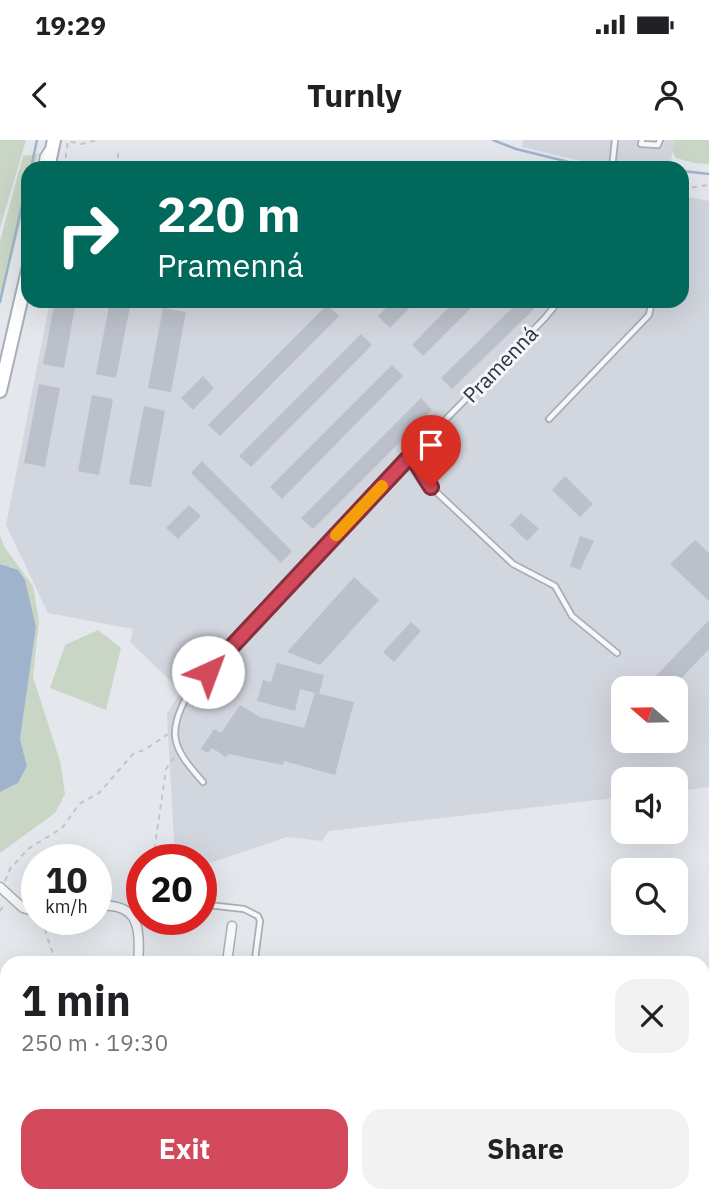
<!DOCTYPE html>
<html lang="en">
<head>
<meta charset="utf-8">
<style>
  body { margin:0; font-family:"IBM Plex Sans",sans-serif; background:#f2f2f2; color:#202124; height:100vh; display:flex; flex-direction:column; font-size:26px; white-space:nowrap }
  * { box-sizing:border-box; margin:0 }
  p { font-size:23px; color:#757577 }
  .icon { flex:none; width:38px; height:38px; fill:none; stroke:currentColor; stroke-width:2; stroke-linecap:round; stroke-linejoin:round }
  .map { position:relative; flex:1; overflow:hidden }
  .sheet { position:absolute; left:0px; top:816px; width:710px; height:247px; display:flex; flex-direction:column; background:#fff; border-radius:21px 21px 0 0; box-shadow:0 7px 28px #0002 }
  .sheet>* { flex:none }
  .banner { position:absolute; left:21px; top:21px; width:668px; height:147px; border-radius:21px; box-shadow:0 7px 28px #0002; background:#00695c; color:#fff; overflow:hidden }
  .needle { width:46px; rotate:290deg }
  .tools { position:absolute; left:611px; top:536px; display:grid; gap:14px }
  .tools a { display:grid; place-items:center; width:77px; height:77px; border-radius:14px; background:#fff; box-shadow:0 7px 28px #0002; font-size:35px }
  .speed { position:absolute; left:21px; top:704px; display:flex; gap:14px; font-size:35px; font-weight:700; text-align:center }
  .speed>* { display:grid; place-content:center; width:91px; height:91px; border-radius:50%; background:#fff; box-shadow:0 7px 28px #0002; line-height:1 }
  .speed small { font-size:18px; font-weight:400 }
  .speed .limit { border:10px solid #d22; background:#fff; color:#111 }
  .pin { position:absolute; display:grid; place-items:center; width:60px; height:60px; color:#fff; margin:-72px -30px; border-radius:50% 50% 50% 0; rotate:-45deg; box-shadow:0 0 7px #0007 }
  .pin .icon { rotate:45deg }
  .me { position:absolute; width:77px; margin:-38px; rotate:43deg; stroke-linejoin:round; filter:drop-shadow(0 0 5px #0008) }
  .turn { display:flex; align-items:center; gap:24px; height:147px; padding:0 21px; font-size:32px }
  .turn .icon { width:91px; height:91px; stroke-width:2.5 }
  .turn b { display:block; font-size:49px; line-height:60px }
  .round { display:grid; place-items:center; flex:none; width:74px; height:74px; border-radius:21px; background:#f2f2f2 }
  .headline { display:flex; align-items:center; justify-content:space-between; height:119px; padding:0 21px }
  h1 { font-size:42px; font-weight:800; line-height:52px }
  .action { display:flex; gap:14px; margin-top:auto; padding:14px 21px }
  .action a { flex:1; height:80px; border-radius:21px; background:#d1495b; color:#fff; font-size:28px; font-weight:800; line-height:80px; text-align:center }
  .action a+a { background:#f2f2f2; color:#202124 }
  .status { display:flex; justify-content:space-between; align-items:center; height:49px; padding:0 35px; background:#fff; direction:ltr }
  .status svg { height:19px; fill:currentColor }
  header { display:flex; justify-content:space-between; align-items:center; height:91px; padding:0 21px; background:#fff; font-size:32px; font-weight:800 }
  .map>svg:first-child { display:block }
</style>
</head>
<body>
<div class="status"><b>19:29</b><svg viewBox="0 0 49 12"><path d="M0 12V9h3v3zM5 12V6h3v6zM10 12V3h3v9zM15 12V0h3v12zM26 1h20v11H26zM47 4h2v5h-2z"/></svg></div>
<header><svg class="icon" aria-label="back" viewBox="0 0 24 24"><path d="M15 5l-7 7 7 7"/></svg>Turnly<svg class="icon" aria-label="person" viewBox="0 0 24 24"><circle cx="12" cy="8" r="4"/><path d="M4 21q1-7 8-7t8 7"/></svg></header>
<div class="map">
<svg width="709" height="1062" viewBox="0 0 709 1062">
  <rect width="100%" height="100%" fill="#e4e7ec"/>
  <g fill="#d2d6de" fill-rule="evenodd">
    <polygon points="523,0 674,0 670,28 598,25 522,7"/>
    <path d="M683,56l26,5v586l-33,4v-12h-53v18l-294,34 -7,10 -35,-4 -86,29v-7h-26l-8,-145 14,-23 -51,-49 3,-13 -85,-16 -42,-88 44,-224h632zM623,548h53v52h-53z"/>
  </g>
  <g fill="#c9d6c5">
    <polygon points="0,0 26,0 0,88"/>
    <polygon points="674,0 709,0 709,24 694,23 676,18 672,11"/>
    <polygon points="38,14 34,28 28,28 28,52 0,164 0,101 23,16"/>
    <polygon points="0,396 5,408 33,446 39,481 33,537 60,621 65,654 55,673 0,713 0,652 18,643 27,626 20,599 36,487 3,424 0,424"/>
    <polygon points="98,490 121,508 106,570 50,548 65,505"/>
  </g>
  <polygon fill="#9fb4cc" points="0,424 18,430 25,440 36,487 20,599 27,626 18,643 0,652"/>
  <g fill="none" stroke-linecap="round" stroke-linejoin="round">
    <g stroke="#9fb4cc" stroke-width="2.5">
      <polyline points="493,0 516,9 593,28"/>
      <polyline points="31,28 37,0"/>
      <polyline points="682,31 709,34"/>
      <polyline points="0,162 28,39"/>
    </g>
  </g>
  <g fill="#bbc0ca">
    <polygon points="55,161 76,161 64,228 43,224"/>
    <polygon points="110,161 131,161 116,238 96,234"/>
    <polygon points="393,161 416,161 390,188 378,176"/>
    <polygon points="455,161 478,161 423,216 412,205"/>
    <polygon points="519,161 526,161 534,169 452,249 441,238"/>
    <polygon points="327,165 339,176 220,296 208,285"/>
    <polygon points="163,168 186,172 171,252 148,248"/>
    <polygon points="361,194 372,205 251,327 239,316"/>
    <polygon points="392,225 403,236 282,359 270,347"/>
    <polygon points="203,236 214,248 193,270 181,258"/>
    <polygon points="39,244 60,248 45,327 24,323"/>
    <polygon points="92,255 113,259 99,335 78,331"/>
    <polygon points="421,258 432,270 313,389 301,378"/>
    <polygon points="144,266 165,271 151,347 129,344"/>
    <polygon points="202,321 292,411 281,423 191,333"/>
    <polygon points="565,336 593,364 580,377 552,350"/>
    <polygon points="189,365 201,376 178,399 166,388"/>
    <polygon points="521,373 539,389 527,401 510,385"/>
    <polygon points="580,396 594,401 580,430 570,426"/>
    <polygon points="695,400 709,413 709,461 670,424"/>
    <polygon points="354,437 379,460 320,525 287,512"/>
    <polygon points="709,480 709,509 672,548 665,548 654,538"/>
    <polygon points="411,482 421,491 394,522 383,512"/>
    <polygon points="277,523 324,535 319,554 316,553 354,562 335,635 284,621 283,625 228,614 226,617 212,608 208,613 201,609 214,589 221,593 240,565 260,577 304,588 315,553 300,549 295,571 257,561 263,540 271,542"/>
  </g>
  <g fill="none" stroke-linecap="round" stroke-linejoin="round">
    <defs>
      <g id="lane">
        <polyline points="642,0 641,4 658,5 660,0"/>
        <polyline points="41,28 43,16 47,10"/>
        <polyline points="612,28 615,0"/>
        <polyline points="549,279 649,175 652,161"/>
        <polyline points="411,315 431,347 513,424 555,446 572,476 617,513"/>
        <path d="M203,642c-31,-35 -37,-47 -14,-90l222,-237 133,-136 15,-18"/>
        <polyline points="208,765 244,769 258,776 260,781 255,819"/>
      </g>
      <g id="street">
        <polyline points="0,747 23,768 37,772"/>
        <path d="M96,766c43,-4 45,22 42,56"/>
        <polyline points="227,822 232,786"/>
        <polyline points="105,1062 106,1055"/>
        <polyline points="192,1062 193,1055"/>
      </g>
      <g id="secondary">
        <polyline points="48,28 54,0"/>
        <polyline points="0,251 28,130"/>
      </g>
    </defs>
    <use href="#lane" stroke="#a9aeb7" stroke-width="8"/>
    <use href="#street" stroke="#a9aeb7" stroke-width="11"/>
    <use href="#secondary" stroke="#a9aeb7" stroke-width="16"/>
    <g stroke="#c2c5cb" stroke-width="2" stroke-dasharray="5 5" stroke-linecap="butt">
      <polyline points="64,28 68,1 81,4 98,0"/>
      <polyline points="101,28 116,22"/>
      <polyline points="118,28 118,11"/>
      <polyline points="682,49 709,45"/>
      <polyline points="153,719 166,629 175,616"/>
      <polyline points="5,741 10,729 28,709 62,688 79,664 99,653 134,613 144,610 168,594"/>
      <polyline points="0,771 5,763"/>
      <polyline points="44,779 46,794 56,822"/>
      <polyline points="90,1055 92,1062"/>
    </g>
    <use href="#lane" stroke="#f7f8fa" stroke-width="4.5"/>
    <use href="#street" stroke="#f7f8fa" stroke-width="8"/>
    <use href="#secondary" stroke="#fff" stroke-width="12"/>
  </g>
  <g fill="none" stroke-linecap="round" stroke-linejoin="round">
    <defs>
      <polyline id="route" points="208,532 411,315 431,347"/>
    </defs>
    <use href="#route" stroke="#882f3b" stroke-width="18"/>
    <use href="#route" stroke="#d1495b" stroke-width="12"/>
    <polyline stroke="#f59e0b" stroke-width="12" points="336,395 382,346"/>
  </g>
  <g text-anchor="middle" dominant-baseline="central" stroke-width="6" stroke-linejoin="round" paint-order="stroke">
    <g font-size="21" fill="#2b3445" stroke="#f4f6f9">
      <text transform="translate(500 224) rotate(-46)">Pramenná</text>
    </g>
  </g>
</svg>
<div class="tools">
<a><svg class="needle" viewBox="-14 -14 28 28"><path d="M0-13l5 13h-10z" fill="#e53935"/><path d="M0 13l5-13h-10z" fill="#757577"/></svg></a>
<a><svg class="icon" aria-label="sound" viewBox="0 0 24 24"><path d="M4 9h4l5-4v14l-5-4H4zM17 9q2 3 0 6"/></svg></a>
<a><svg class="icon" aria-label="search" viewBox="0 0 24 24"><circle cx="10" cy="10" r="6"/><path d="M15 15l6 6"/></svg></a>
</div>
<div class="speed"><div>10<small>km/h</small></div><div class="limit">20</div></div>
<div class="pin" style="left:431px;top:347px;background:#d93025"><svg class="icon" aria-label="arrive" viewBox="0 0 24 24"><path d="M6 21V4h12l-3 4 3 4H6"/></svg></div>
<svg class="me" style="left:208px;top:532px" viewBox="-20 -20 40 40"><circle r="19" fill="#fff"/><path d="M0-13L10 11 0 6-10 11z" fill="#d1495b"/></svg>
<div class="banner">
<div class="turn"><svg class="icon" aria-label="right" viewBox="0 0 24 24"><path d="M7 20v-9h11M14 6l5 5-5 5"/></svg><div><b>220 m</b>Pramenná</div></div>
</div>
<section class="sheet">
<div class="headline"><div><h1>1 min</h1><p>250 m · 19:30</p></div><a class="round"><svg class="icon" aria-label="close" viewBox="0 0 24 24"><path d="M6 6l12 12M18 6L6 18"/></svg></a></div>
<div class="action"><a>Exit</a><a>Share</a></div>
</section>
</div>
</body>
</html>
